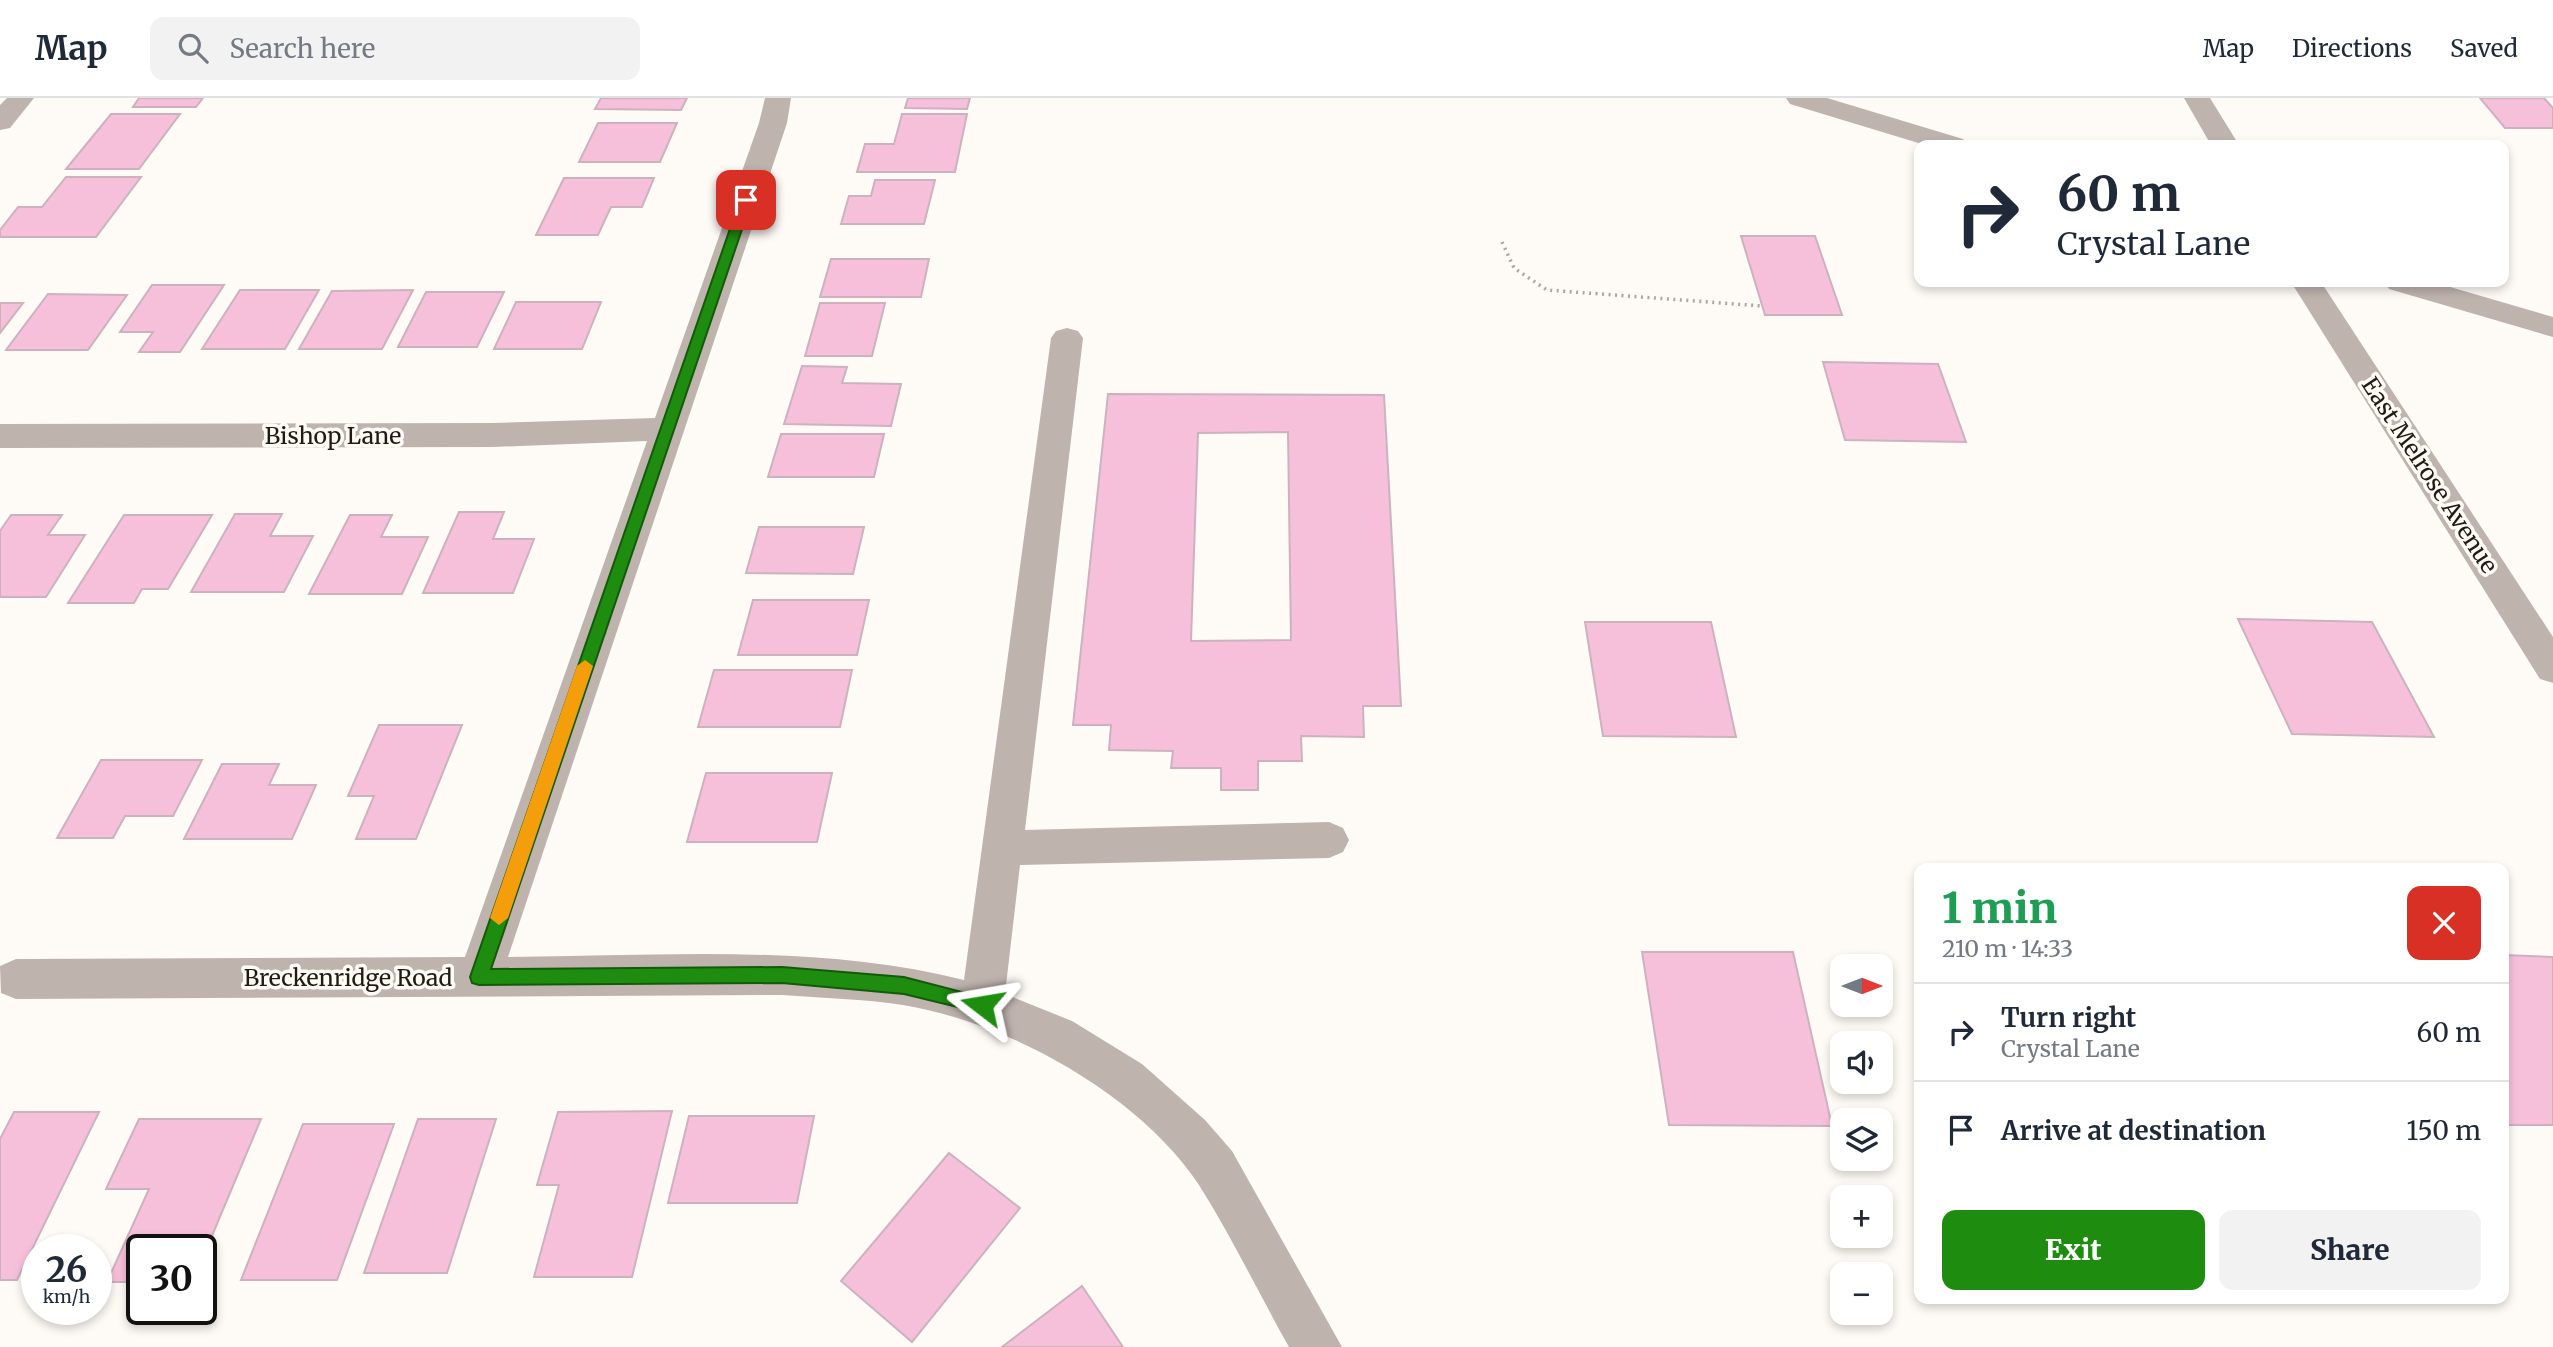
<!DOCTYPE html>
<html lang="en">
<head>
<meta charset="utf-8">
<style>
  body { margin:0; font-family:Merriweather,serif; background:#f2f2f3; color:#1f2937; height:100vh; display:flex; flex-direction:column; font-size:26px; white-space:nowrap }
  * { box-sizing:border-box; margin:0 }
  p { font-size:23px; color:#747a83 }
  .icon { flex:none; width:38px; height:38px; fill:none; stroke:currentColor; stroke-width:2; stroke-linecap:round; stroke-linejoin:round }
  .map { position:relative; flex:1; overflow:hidden }
  .side { position:absolute; left:1914px; top:765px; width:595px; height:441px; display:flex; flex-direction:column; background:#fff; border-radius:14px; box-shadow:0 4px 10px #0003 }
  .side>* { flex:none }
  .guide { position:absolute; left:1914px; top:42px; width:595px; height:147px; border-radius:14px; box-shadow:0 4px 10px #0003; background:#fff; color:#1f2937; overflow:hidden }
  .needle { width:46px; rotate:90deg }
  .buttons { position:absolute; left:1830px; top:856px; display:grid; gap:14px }
  .buttons a { display:grid; place-items:center; width:63px; height:63px; border-radius:14px; background:#fff; box-shadow:0 4px 10px #0003; font-size:35px }
  .speed { position:absolute; left:21px; top:1136px; display:flex; gap:14px; font-size:35px; font-weight:700; text-align:center }
  .speed>* { display:grid; place-content:center; width:91px; height:91px; border-radius:50%; background:#fff; box-shadow:0 4px 10px #0003; line-height:1 }
  .speed small { font-size:18px; font-weight:400 }
  .speed .limit { border:4px solid #111; border-radius:10px; background:#fff; color:#111 }
  .pin { position:absolute; display:grid; place-items:center; width:60px; height:60px; color:#fff; margin:-30px; border-radius:14px; box-shadow:0 4px 10px #0006 }
  .me { position:absolute; width:77px; margin:-38px; rotate:284deg; stroke-linejoin:round; filter:drop-shadow(0 0 5px #0008) }
  .turn { display:flex; align-items:center; gap:24px; height:147px; padding:0 28px; font-size:32px }
  .turn .icon { width:91px; height:91px; stroke-width:2.5 }
  .turn b { display:block; font-size:49px; line-height:60px }
  .round { display:grid; place-items:center; flex:none; width:74px; height:74px; border-radius:14px; background:#f2f2f3 }
  .overview { display:flex; align-items:center; justify-content:space-between; height:119px; padding:0 28px }
  h1 { font-size:42px; font-weight:800; line-height:52px; color:#1e9e55 }
  .button { display:flex; gap:14px; margin-top:auto; padding:14px 28px }
  .button a { flex:1; height:80px; border-radius:14px; background:#1d8c0f; color:#fff; font-size:28px; font-weight:800; line-height:80px; text-align:center }
  .button a+a { background:#f2f2f3; color:#1f2937 }
  ul { padding:0; list-style:none }
  li { display:flex; align-items:center; gap:21px; height:98px; padding:0 28px; border-top:2px solid #e0e1e3 }
  li div { flex:1 }
  li b { display:block; font-size:26px }
  li em { font-style:normal }
  header { display:flex; align-items:center; gap:42px; box-sizing:border-box; height:98px; padding:0 35px; background:#fff; border-bottom:2px solid #e0e1e3 }
  header strong { font-size:33px }
  nav { display:flex; gap:38px; margin-inline-start:auto; font-size:24px }
  .search { width:490px; height:63px; background:#f2f2f3; display:flex; align-items:center; gap:18px; box-sizing:border-box; padding:0 24px; border-radius:14px; color:#747a83; font-size:26px }
  .map>svg:first-child { display:block }
</style>
</head>
<body>
<header>
<strong>Map</strong>
<div class="search"><svg class="icon" aria-label="search" viewBox="0 0 24 24"><circle cx="10" cy="10" r="6"/><path d="M15 15l6 6"/></svg>Search here</div>
<nav><a>Map</a><a>Directions</a><a>Saved</a></nav>
</header>
<div class="map">
<svg width="2553" height="1249" viewBox="0 0 2553 1249">
  <rect width="100%" height="100%" fill="#fefbf6"/>
  <g fill="#f6c0da" stroke="#cdb2be" stroke-width="2" fill-rule="evenodd">
    <polygon points="139,0 203,0 196,9 133,9"/>
    <polygon points="601,0 687,0 681,12 595,11"/>
    <polygon points="908,0 970,0 967,11 905,10"/>
    <polygon points="2480,0 2544,0 2553,10 2553,30 2505,30"/>
    <polygon points="111,16 180,16 139,71 66,71"/>
    <polygon points="902,16 967,16 955,74 857,74 865,46 894,46"/>
    <polygon points="598,25 677,25 660,64 579,64"/>
    <polygon points="66,79 141,79 96,139 0,139 0,132 18,109 42,109"/>
    <polygon points="564,80 654,80 642,109 611,109 598,137 536,137"/>
    <polygon points="875,82 935,82 924,126 841,126 849,98 871,98"/>
    <polygon points="1741,138 1815,138 1842,217 1765,217"/>
    <polygon points="831,161 929,161 921,199 820,199"/>
    <polygon points="152,187 224,187 180,254 139,254 153,234 120,234"/>
    <polygon points="240,192 319,192 285,251 202,251"/>
    <polygon points="413,192 382,251 299,251 332,193"/>
    <polygon points="426,194 504,194 477,249 398,249"/>
    <polygon points="48,196 127,197 88,252 6,252"/>
    <polygon points="516,204 601,204 582,251 494,251"/>
    <polygon points="0,205 23,205 0,235"/>
    <polygon points="820,205 885,205 872,258 805,258"/>
    <polygon points="1823,264 1938,266 1966,344 1845,342"/>
    <polygon points="802,268 847,269 842,285 901,286 891,328 784,326"/>
    <path d="M1108,296l276,1 17,311h-38l1,31 -63,-1 1,25h-44v29h-37v-22h-50l2,-17 -64,-1 2,-25h-38zM1288,334l3,208 -100,1 7,-208z"/>
    <polygon points="781,336 884,336 874,379 768,379"/>
    <polygon points="459,414 504,414 493,441 534,441 513,495 423,495"/>
    <polygon points="235,416 282,416 270,438 313,438 284,494 191,494"/>
    <polygon points="11,417 62,417 48,437 85,437 46,499 0,499 0,433"/>
    <polygon points="124,417 212,417 168,491 142,491 134,505 68,505"/>
    <polygon points="350,417 392,417 381,439 428,439 402,496 309,496"/>
    <polygon points="759,429 864,429 853,476 746,475"/>
    <polygon points="753,502 869,502 857,557 738,557"/>
    <polygon points="2238,521 2372,524 2434,639 2292,636"/>
    <polygon points="1585,524 1711,524 1736,639 1603,638"/>
    <polygon points="714,572 852,572 840,629 698,629"/>
    <polygon points="379,627 462,627 416,741 356,741 374,698 348,698"/>
    <polygon points="101,662 202,662 173,718 125,718 113,740 57,740"/>
    <polygon points="222,666 279,666 269,687 316,687 292,741 184,741"/>
    <polygon points="706,675 832,675 817,744 687,744"/>
    <polygon points="1642,854 1793,854 1832,1028 1669,1027"/>
    <polygon points="2504,857 2553,859 2553,1027 2504,1027"/>
    <polygon points="672,1013 632,1179 534,1179 559,1087 537,1087 558,1014"/>
    <polygon points="14,1014 99,1014 17,1182 0,1182 0,1041"/>
    <polygon points="689,1018 814,1018 797,1105 668,1105"/>
    <polygon points="139,1021 261,1021 201,1164 201,1152 142,1152 142,1184 107,1184 149,1091 106,1091"/>
    <polygon points="418,1021 496,1021 447,1175 364,1175"/>
    <polygon points="303,1026 394,1026 337,1182 241,1182"/>
    <polygon points="949,1055 1020,1110 912,1244 841,1183"/>
    <polygon points="1082,1188 1123,1249 1002,1249"/>
  </g>
  <g fill="none" stroke-linecap="round" stroke-linejoin="round">
    <polyline stroke="#aaa6a0" stroke-width="3.5" stroke-dasharray="2 4.5" stroke-linecap="butt" points="1502,144 1514,170 1547,192 1762,208"/>
    <g fill="#bfb3ae" fill-rule="evenodd">
      <polygon points="7,0 34,0 10,30 0,32 0,7"/>
      <path d="M765,0h26l-4,25 -279,834c151,-1 308,-14 456,23l87,-642 5,-7 11,-3 11,3 5,7 -58,492 304,-8 14,6 6,12 -6,12 -14,6 -309,7 -15,129 67,27 70,43 63,56 27,31 110,196h-53c-30,-53 -57,-110 -90,-162 -59,-90 -191,-163 -296,-180 -39,-6 -81,-7 -121,-10l-766,4 -15,-6 -1,-27 16,-7 449,-2 182,-516 -155,6 -492,1v-24l492,-1 163,-5 104,-295z"/>
      <polygon points="1786,0 1827,0 1963,41 1967,47 1925,47 1790,6"/>
      <polygon points="2184,0 2210,0 2239,47 2211,47"/>
      <polygon points="2291,184 2321,184 2553,539 2553,585 2540,581"/>
      <polygon points="2385,184 2433,184 2553,219 2553,239 2389,191"/>
    </g>
  </g>
  <polygon fill="#1d8c0f" stroke="#135b0a" stroke-width="2" points="746,98 752,102 491,871 782,869 904,879 989,901 991,907 989,913 982,915 904,896 782,885 479,887 472,885 470,879 740,102"/>
  <polygon fill="#f59e0b" points="585,562 593,568 508,820 499,827 490,820 577,568"/>
  <g text-anchor="middle" dominant-baseline="central" stroke-width="7" stroke-linejoin="round" paint-order="stroke">
    <g font-size="23" fill="#211b13" stroke="#fefbf6">
      <text x="333" y="337">Bishop Lane</text>
      <text transform="translate(2430 377) rotate(57)">East Melrose Avenue</text>
      <text x="348" y="879">Breckenridge Road</text>
    </g>
  </g>
</svg>
<div class="buttons">
<a><svg class="needle" viewBox="-14 -14 28 28"><path d="M0-13l5 13h-10z" fill="#e53935"/><path d="M0 13l5-13h-10z" fill="#747a83"/></svg></a>
<a><svg class="icon" aria-label="sound" viewBox="0 0 24 24"><path d="M4 9h4l5-4v14l-5-4H4zM17 9q2 3 0 6"/></svg></a>
<a><svg class="icon" aria-label="layers" viewBox="0 0 24 24"><path d="M12 4l9 5-9 5-9-5zM3 14l9 5 9-5"/></svg></a>
<a>+</a>
<a>−</a>
</div>
<div class="speed"><div>26<small>km/h</small></div><div class="limit">30</div></div>
<div class="pin" style="left:746px;top:102px;background:#d93025"><svg class="icon" aria-label="arrive" viewBox="0 0 24 24"><path d="M6 21V4h12l-3 4 3 4H6"/></svg></div>
<svg class="me" style="left:982px;top:907px" viewBox="-20 -20 40 40"><path d="M0-17L14 15 0 8-14 15z" fill="#1d8c0f" stroke="#fff" stroke-width="4"/></svg>
<div class="guide">
<div class="turn"><svg class="icon" aria-label="right" viewBox="0 0 24 24"><path d="M7 20v-9h11M14 6l5 5-5 5"/></svg><div><b>60 m</b>Crystal Lane</div></div>
</div>
<section class="side">
<div class="overview"><div><h1>1 min</h1><p>210 m · 14:33</p></div><a class="round" style="background:#d93025;color:#fff"><svg class="icon" aria-label="close" viewBox="0 0 24 24"><path d="M6 6l12 12M18 6L6 18"/></svg></a></div>
<ul>
<li><svg class="icon" aria-label="right" viewBox="0 0 24 24"><path d="M7 20v-9h11M14 6l5 5-5 5"/></svg><div><b>Turn right</b><p>Crystal Lane</p></div><em>60 m</em></li>
<li><svg class="icon" aria-label="arrive" viewBox="0 0 24 24"><path d="M6 21V4h12l-3 4 3 4H6"/></svg><div><b>Arrive at destination</b></div><em>150 m</em></li>
</ul>
<div class="button"><a>Exit</a><a>Share</a></div>
</section>
</div>
</body>
</html>
